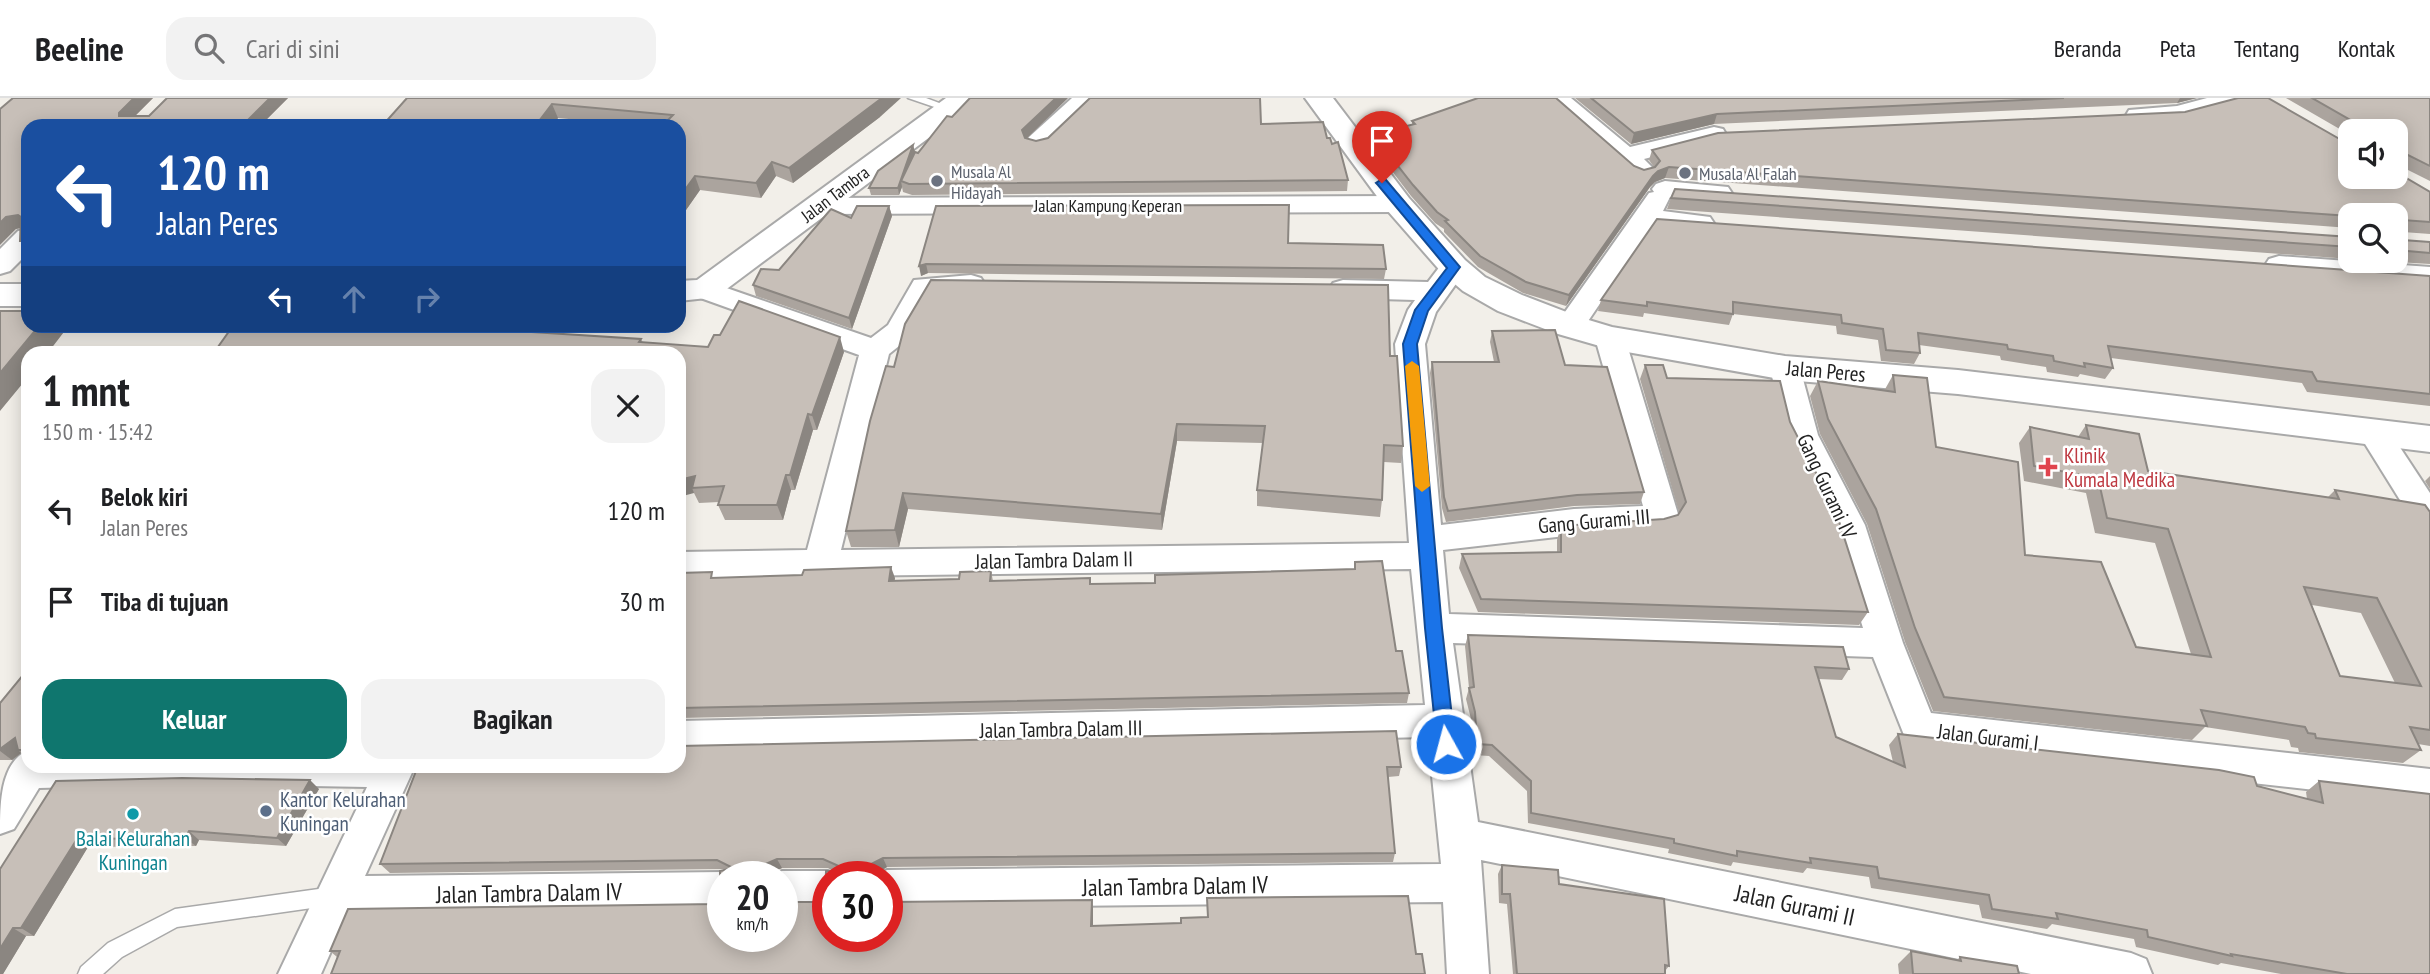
<!DOCTYPE html>
<html lang="id">
<head>
<meta charset="utf-8">
<style>
  body { margin:0; font-family:"PT Sans Narrow",sans-serif; background:#f2f2f2; color:#202124; height:100vh; display:flex; flex-direction:column; font-size:26px; white-space:nowrap }
  * { box-sizing:border-box; margin:0 }
  p { font-size:23px; color:#757577 }
  .icon { flex:none; width:38px; height:38px; fill:none; stroke:currentColor; stroke-width:2; stroke-linecap:round; stroke-linejoin:round }
  .map { position:relative; flex:1; overflow:hidden }
  .panel { position:absolute; left:21px; top:248px; width:665px; height:427px; display:flex; flex-direction:column; background:#fff; border-radius:21px; box-shadow:0 4px 18px #0003 }
  .panel>* { flex:none }
  .guide { position:absolute; left:21px; top:21px; width:665px; height:214px; border-radius:21px; box-shadow:0 4px 18px #0003; background:#1a4fa0; color:#fff; overflow:hidden }
  .buttons { position:absolute; left:2338px; top:21px; display:grid; gap:14px }
  .buttons a { display:grid; place-items:center; width:70px; height:70px; border-radius:14px; background:#fff; box-shadow:0 4px 18px #0003; font-size:35px }
  .speed { position:absolute; left:707px; top:763px; display:flex; gap:14px; font-size:35px; font-weight:700; text-align:center }
  .speed>* { display:grid; place-content:center; width:91px; height:91px; border-radius:50%; background:#fff; box-shadow:0 4px 18px #0003; line-height:1 }
  .speed small { font-size:18px; font-weight:400 }
  .speed .limit { border:10px solid #d22; background:#fff; color:#111 }
  .pin { position:absolute; display:grid; place-items:center; width:60px; height:60px; color:#fff; margin:-72px -30px; border-radius:50% 50% 50% 0; rotate:-45deg; box-shadow:0 0 7px #0007 }
  .pin .icon { rotate:45deg }
  .me { position:absolute; width:77px; margin:-38px; rotate:353deg; stroke-linejoin:round; filter:drop-shadow(0 0 5px #0008) }
  .turn { display:flex; align-items:center; gap:24px; height:147px; padding:0 21px; font-size:32px }
  .turn .icon { width:91px; height:91px; stroke-width:2.5 }
  .turn b { display:block; font-size:49px; line-height:60px }
  .lanes { display:flex; align-items:center; height:66px; padding:0 21px; background:#0003; justify-content:center; gap:35px; direction:ltr }
  .lanes .off { opacity:.35 }
  .round { display:grid; place-items:center; flex:none; width:74px; height:74px; border-radius:21px; background:#f2f2f2 }
  .head { display:flex; align-items:center; justify-content:space-between; height:119px; padding:0 21px }
  h1 { font-size:42px; font-weight:700; line-height:52px }
  .action { display:flex; gap:14px; margin-top:auto; padding:14px 21px }
  .action a { flex:1; height:80px; border-radius:21px; background:#0f766e; color:#fff; font-size:28px; font-weight:700; line-height:80px; text-align:center }
  .action a+a { background:#f2f2f2; color:#202124 }
  ul { padding:0; list-style:none }
  li { display:flex; align-items:center; gap:21px; height:91px; padding:0 21px }
  li div { flex:1 }
  li b { display:block; font-size:26px }
  li em { font-style:normal }
  header { display:flex; align-items:center; gap:42px; box-sizing:border-box; height:98px; padding:0 35px; background:#fff; border-bottom:2px solid #e0e0e0 }
  header strong { font-size:33px }
  nav { display:flex; gap:38px; margin-inline-start:auto; font-size:24px }
  .search { width:490px; height:63px; background:#f2f2f2; display:flex; align-items:center; gap:18px; box-sizing:border-box; padding:0 24px; border-radius:21px; color:#757577; font-size:26px }
  .map>svg:first-child { display:block }
</style>
</head>
<body>
<header>
<strong>Beeline</strong>
<div class="search"><svg class="icon" aria-label="search" viewBox="0 0 24 24"><circle cx="10" cy="10" r="6"/><path d="M15 15l6 6"/></svg>Cari di sini</div>
<nav><a>Beranda</a><a>Peta</a><a>Tentang</a><a>Kontak</a></nav>
</header>
<div class="map">
<svg width="2430" height="876" viewBox="0 0 2430 876">
  <rect width="100%" height="100%" fill="#f2efe9"/>
  <g fill="none" stroke-linecap="round" stroke-linejoin="round">
    <defs>
      <g id="service">
        <polygon points="908,0 926,0 955,11 949,14"/>
        <polygon points="333,789 340,792 343,798 340,804 333,807 177,829 122,859 103,876 78,876 81,869 108,845 175,811"/>
      </g>
      <g id="minor">
        <polygon points="1072,0 1098,0 1047,49 1038,51 1029,49 1026,44 1029,39"/>
        <polygon points="1544,0 1571,0 1630,49 1714,29 1723,31 1726,36 1723,41 1644,61 1655,72 1651,77 1642,80 1633,77"/>
        <path d="M2207,0h40l-4,5c-35,9 -77,26 -114,17l-3,-5 3,-5 48,-4z"/>
        <polygon points="1665,83 1728,89 1732,95 1728,101 1719,103 1670,99 1663,113 1710,119 1714,125 1710,131 1701,133 1652,129 1580,235 1570,238 1560,235 1556,228 1560,221 1649,95 1654,94 1652,91 1656,86"/>
        <polygon points="1398,98 1407,100 1411,106 1407,112 1398,114 819,116 810,114 806,108 810,102 819,100"/>
        <polygon points="28,131 28,155 10,173 0,176 0,151 18,133"/>
        <polygon points="2279,158 2430,169 2430,187 2269,173 2265,167 2269,161"/>
        <polygon points="1454,160 1464,163 1468,169 1436,214 1425,246 1441,427 1574,411 1643,408 1595,240 1600,233 1610,230 1620,233 1625,240 1678,416 1670,429 1658,432 1574,437 1443,452 1449,516 1863,530 1831,427 1786,337 1770,270 1775,263 1785,260 1795,263 1800,270 1818,337 1865,427 1903,545 1931,615 2430,671 2430,705 1931,649 1904,637 1873,559 1453,545 1478,724 2131,855 2146,861 2152,876 2031,876 1481,762 1489,876 1447,876 1443,804 887,810 887,779 872,779 887,772 1441,766 1428,639 679,655 679,623 1425,607 1411,471 679,480 679,454 807,452 859,257 695,198 691,192 695,186 705,183 715,186 871,240 888,227 914,182 971,177 981,180 985,186 981,192 933,197 909,240 889,256 841,452 1409,445 1395,246 1408,212 1415,202 1343,200 1333,197 1329,191 1333,185 1343,182 1428,184 1444,163"/>
        <polygon points="2373,322 2384,325 2430,395 2430,434 2418,431 2357,333 2362,325"/>
        <path d="M28,652v16h387l-50,110 358,-4 13,5h-13v33l-376,5 -26,59h-43l89,-187 -175,-3 -153,4 -25,41 -14,5c0,-30 0,-71 28,-84z"/>
        <polygon points="782,773 828,773 843,779 828,779 828,811 782,811 782,779 767,779"/>
      </g>
      <g id="tertiary">
        <polygon points="946,0 978,0 974,6 716,199 679,203 679,183 697,182"/>
        <polygon points="1305,0 1333,0 1409,100 1465,162 1485,179 1522,197 1582,220 1612,229 1785,258 1958,272 2430,328 2430,354 1958,296 1785,282 1610,251 1558,236 1498,213 1463,193 1443,176 1387,112"/>
        <rect x="0" y="186" width="28" height="22"/>
      </g>
    </defs>
    <use href="#service" stroke="#a9a9a9" stroke-width="3"/>
    <use href="#minor" stroke="#a9a9a9" stroke-width="4"/>
    <use href="#tertiary" stroke="#a9a9a9" stroke-width="4"/>
    <use href="#service" fill="#fff" fill-rule="evenodd"/>
    <use href="#minor" fill="#fff" fill-rule="evenodd"/>
    <use href="#tertiary" fill="#fff" fill-rule="evenodd"/>
  </g>
  <g fill="#aba49e" fill-rule="evenodd">
    <polygon points="153,0 135,18 149,18 167,0 288,0 260,28 28,28 28,152 20,143 21,130 16,131 0,11"/>
    <polygon points="407,0 880,19 793,85 776,78 761,100 700,92 679,122 679,28 643,28 558,20 552,28 382,28"/>
    <polygon points="1068,0 1027,40 1036,43 1261,26 1327,40 1348,82 1347,93 912,97 903,94 902,89 899,97 871,97 869,90 913,47 915,54 914,57"/>
    <polygon points="1575,0 2197,0 2177,5 1714,26 1631,46"/>
    <polygon points="2286,0 2430,0 2430,83 2400,68 2396,73 2396,33 2350,33 2350,37"/>
    <polygon points="1412,23 1634,68 1644,72 1654,69 1649,62 1652,52 2430,94 2430,136 2403,134 2403,142 2430,144 2430,166 2380,163 2396,163 2396,117 2350,117 2350,130 1665,80 1655,84 1650,89 1566,208 1523,195 1478,169 1444,134 1444,131 1435,125 1411,98 1372,47 1373,36 1412,27"/>
    <polygon points="1671,100 2350,139 2350,161 1667,111"/>
    <polygon points="889,108 892,118 852,231 756,198 753,187 779,172 851,120"/>
    <polygon points="936,108 1288,145 1386,171 1384,181 928,175 921,178"/>
    <polygon points="2430,178 2430,308 2307,294 2302,285 2111,260 2113,270 2105,281 2080,276 2078,279 2047,274 2046,269 2001,262 2000,258 1919,247 1920,255 1914,266 1881,263 1878,242 1837,236 1836,228 1733,216 1729,227 1644,215 1643,219 1598,213 1601,202"/>
    <polygon points="1492,233 1565,267 1644,394 1640,406 1574,408 1446,424 1442,410 1430,275 1432,264 1494,264 1490,244"/>
    <polygon points="641,241 643,245 708,249 844,254 817,332 813,332 795,392 791,392 783,422 725,422 718,407 719,404 699,405 694,395 213,256"/>
    <polygon points="1390,258 1403,348 1401,365 1384,364 1382,402 1380,419 1257,408 1257,392 1263,345 1177,343 1162,432 908,411 899,449 851,449 846,433 870,323"/>
    <polygon points="1645,267 1667,280 1790,324 1868,514 1859,527 1478,514 1459,470 1462,456 1557,454 1557,442 1561,428 1664,421 1678,417 1679,414 1640,281"/>
    <path d="M1893,277l43,72 89,108 111,92 55,7 -36,-111 -60,-10 -9,-40 -62,-12 -5,-38 11,-16 48,10 8,-12 62,46 180,26 7,-7 95,22v234l-12,-2 3,6 -18,13 -104,-11 -1,-4 -7,-1 -2,-7 -84,-13 -13,13 -259,-29 -28,-69 -38,-118 -47,-90 -10,-38 8,-15 66,10zM2312,507l49,8 34,70 -55,-7z"/>
    <polygon points="2430,378 2430,391 2425,383"/>
    <polygon points="1355,464 1396,553 1409,595 1407,605 679,620 679,475 715,480 895,480 894,483 959,481 991,473 993,483 1090,480 1091,486 1155,485 1354,471"/>
    <polygon points="1468,537 1849,571 1842,582 1818,581 1836,639 1893,664 1889,647 1898,636 2257,688 2307,701 2306,694 2319,683 2430,876 2281,876 2221,865 2218,867 2136,849 2134,841 2052,826 2047,831 1982,820 1979,807 1871,790 1869,779 1807,770 1803,775 1733,764 1731,768 1668,755 1669,751 1528,725 1527,693 1489,658 1474,657 1472,625 1466,601 1469,590 1465,548"/>
    <polygon points="28,571 28,660 21,655 12,662 0,662 0,605"/>
    <path d="M1396,633l5,36 -2,9 -11,1 7,76 -2,9 -506,5 -7,4 3,6h-55v59h59v-34l205,-2 1,8v18l88,-3v-5l27,-1 -1,-19 201,-2 8,58h6l3,20h-1094l6,-17 -7,-6 18,-42 369,-5 3,-3v-30l4,-1 -1,-1 -333,4 -10,-9 38,-98h261v-20zM782,770h46l5,3h-7l-1,31h-43v34h-59v-59h55l-3,-6z"/>
    <polygon points="56,683 319,691 286,748 199,742 196,748 88,749 34,838 26,838 3,876 0,876"/>
    <polygon points="1502,767 1559,786 1669,868 1665,873 1665,876 1513,876 1507,806 1499,805 1498,776"/>
    <polygon points="1911,853 1957,862 1960,859 2019,876 1899,876 1898,866"/>
  </g>
  <g fill="#8b8681">
    <polygon points="134,0 153,0 127,26 119,18 119,15"/>
    <polygon points="270,0 288,0 260,28 242,28"/>
    <polygon points="882,0 901,0 880,19 793,85 789,70"/>
    <polygon points="1056,0 1068,0 1024,43 1022,32"/>
    <polygon points="2180,0 2197,0 2177,5"/>
    <polygon points="552,6 558,20 552,28 541,28 539,23"/>
    <polygon points="1717,16 1714,26 1631,46 1634,35"/>
    <polygon points="525,22 528,28 520,28"/>
    <polygon points="913,47 915,54 904,84 901,83 902,89 899,97 898,90"/>
    <polygon points="772,64 776,78 761,100 756,85"/>
    <polygon points="1669,69 1665,80 1655,84 1650,89 1566,208 1569,197 1653,78 1658,73"/>
    <polygon points="695,78 700,92 679,122 679,100"/>
    <polygon points="889,108 892,118 852,231 849,220"/>
    <polygon points="18,117 27,128 16,131 0,147 0,125 6,119"/>
    <polygon points="926,166 928,175 921,178 919,168"/>
    <polygon points="39,228 65,228 67,230 47,256 28,256 28,279 0,313 0,275"/>
    <polygon points="840,239 844,254 817,332 812,317"/>
    <polygon points="808,316 813,332 795,392 790,377"/>
    <polygon points="1177,326 1177,343 1162,432 1161,416"/>
    <polygon points="786,377 791,392 783,422 777,407"/>
    <polygon points="695,378 692,390 694,395 679,399 679,382"/>
    <polygon points="903,395 908,411 899,449 895,432"/>
    <polygon points="891,469 895,480 893,493 889,483"/>
    <polygon points="15,640 18,652 21,655 12,662 0,653 0,651"/>
    <polygon points="310,682 319,691 286,748 277,740"/>
    <polygon points="189,733 199,742 196,748 185,740"/>
    <polygon points="77,741 88,749 34,838 21,830"/>
    <polygon points="883,760 887,769 881,773 883,779 869,778 865,769"/>
    <polygon points="777,761 782,770 775,773 778,779 774,779 760,772 761,768"/>
    <polygon points="1092,802 1093,810 1093,836 1091,828"/>
    <polygon points="13,830 26,838 3,876 0,876 0,851"/>
  </g>
  <g fill="#c7bfb8" stroke="#8b8681" stroke-width="2" fill-rule="evenodd">
    <polygon points="13,0 134,0 119,15 119,18 149,18 167,0 270,0 242,28 28,28 28,143 20,143 21,119 18,117 6,119 0,125 0,11"/>
    <polygon points="407,0 882,0 789,70 772,64 756,85 695,78 679,100 679,28 662,28 673,17 552,6 539,23 525,22 520,28 382,28"/>
    <polygon points="970,0 1056,0 1022,32 1025,40 1036,43 1048,40 1090,0 1260,0 1261,26 1323,24 1327,40 1330,40 1332,46 1338,44 1348,82 909,86 901,83 915,54 918,55 947,18 952,19"/>
    <polygon points="1478,0 1556,0 1634,68 1644,72 1655,69 1660,63 1652,52 1718,35 2185,14 2238,0 2268,0 2350,47 2350,79 2396,79 2396,74 2430,94 2430,124 2403,122 2403,142 2430,144 2430,155 2396,152 2396,117 2350,118 1669,69 1658,73 1653,78 1569,197 1526,184 1480,158 1445,123 1448,122 1437,114 1413,87 1373,36 1415,26 1412,23"/>
    <polygon points="1591,0 2064,0 1717,16 1634,35"/>
    <polygon points="2312,0 2430,0 2430,68 2406,56 2403,56 2402,65 2396,66 2396,33 2360,33 2359,27"/>
    <polygon points="913,47 898,90 869,90 878,73"/>
    <polygon points="1675,91 2350,139 2350,149 1671,100"/>
    <polygon points="1289,107 1288,145 1383,147 1386,171 926,166 919,168 936,108"/>
    <polygon points="857,108 889,108 849,220 753,187 761,171 779,172 831,111 851,120"/>
    <polygon points="1657,121 2430,178 2430,296 2317,283 2312,274 2108,248 2113,270 2084,265 2085,269 2054,263 2053,258 2008,251 2007,247 1918,235 1920,255 1886,252 1883,231 1842,225 1841,217 1733,204 1733,216 1647,204 1647,208 1601,202"/>
    <polygon points="931,182 1388,187 1390,258 1397,258 1403,348 1384,347 1382,402 1257,392 1265,328 1177,326 1161,416 903,395 895,432 846,433 870,323 886,268 894,269 905,226"/>
    <polygon points="739,203 840,239 812,317 808,316 790,377 786,377 777,407 718,407 724,388 692,390 695,378 679,382 679,256 213,256 230,232 265,232 268,228 440,228 641,241 639,244 708,249 714,237 720,237"/>
    <polygon points="0,213 28,213 28,228 39,228 0,275"/>
    <polygon points="1555,232 1565,267 1607,269 1644,394 1577,397 1448,413 1444,399 1432,264 1499,264 1492,233"/>
    <polygon points="1645,267 1663,267 1667,280 1780,283 1790,324 1836,414 1868,514 1481,501 1462,456 1561,454 1561,428 1664,421 1678,417 1686,404"/>
    <path d="M1893,277l34,3 9,69 82,15 7,93 76,7 35,85 75,10 -43,-128 -61,-11 -9,-40 -64,-12 -4,-39 59,12 -3,-14 53,9 9,37 191,28 -4,-9 90,15 5,7v218l-20,-3 11,23 -105,-12 -1,-4 -7,-1 -3,-6 -104,-17 6,16 -263,-29 -29,-69 -39,-119 -48,-90 -10,-38 77,11zM2304,489l73,11 44,88 -81,-10z"/>
    <polygon points="1382,463 1396,553 1402,553 1409,595 679,610 679,475 712,474 711,480 802,477 804,472 891,469 889,483 959,481 960,474 991,473 990,483 1090,480 1090,486 1155,485 1155,477 1355,471 1355,464"/>
    <polygon points="1468,537 1843,549 1849,571 1815,569 1836,639 1905,669 1898,636 2219,672 2254,679 2257,688 2323,705 2319,683 2430,696 2430,876 2347,876 2231,856 2232,858 2148,839 2147,832 2056,815 2058,821 1992,811 1989,797 1879,780 1877,769 1810,760 1811,765 1737,753 1737,758 1674,745 1674,741 1531,715 1531,683 1492,647 1477,646 1475,614 1469,590 1474,589"/>
    <polygon points="28,571 28,652 18,652 15,640 0,651 0,605"/>
    <path d="M1396,633l5,36h-14l8,86 -512,5 -18,9 3,4h12v6h-52v59h59v-34l205,-2 -1,26 90,-3v-5l27,-1 -1,-19 201,-2 8,58h6l3,20h-1094l9,-23h-10l18,-42 369,-5 3,-3v-30l13,-3 -16,-8 -337,4 38,-98h261v-20zM777,761h46l18,8 -2,4h-13l-1,31h-43v34h-59v-59h51v-6l-14,-1 1,-4z"/>
    <polygon points="182,680 310,682 277,740 189,733 185,740 77,741 21,830 13,830 0,851 0,771 56,683"/>
    <polygon points="1502,767 1558,772 1559,786 1664,801 1669,868 1665,867 1665,876 1517,876 1510,796 1502,796"/>
    <polygon points="1911,853 1961,863 1960,859 2017,868 2019,876 1913,876"/>
  </g>
  <polygon fill="#1a73e8" stroke="#114b97" stroke-width="2" points="1382,81 1386,82 1460,169 1428,213 1417,246 1442,530 1455,646 1453,652 1446,654 1440,652 1437,646 1425,530 1403,246 1415,212 1447,170 1378,87 1376,85"/>
  <polygon fill="#f59e0b" points="1412,263 1419,268 1430,388 1422,394 1415,388 1405,268"/>
  <g fill="#6b7280" stroke="#fff" stroke-width="2.5">
    <circle cx="1685" cy="75" r="7"/>
    <circle cx="937" cy="83" r="7"/>
  </g>
  <path fill="#e0444e" stroke="#fff" stroke-width="2.5" d="M2044.5 358.5h7v7h7v7h-7v7h-7v-7h-7v-7h7z"/>
  <circle fill="#5c6f8a" stroke="#fff" stroke-width="2.5" cx="266" cy="713" r="7"/>
  <circle fill="#0f9aa8" stroke="#fff" stroke-width="2.5" cx="133" cy="716" r="7"/>
  <g text-anchor="middle" dominant-baseline="central" stroke-width="5" stroke-linejoin="round" paint-order="stroke">
    <g font-size="18" fill="#5b616d" stroke="#fff" text-anchor="start">
      <text x="951" y="73">Musala Al<tspan x="951" dy="21">Hidayah</tspan></text>
      <text x="1699" y="75">Musala Al Falah</text>
    </g>
    <g font-size="18" fill="#222" stroke="#fff">
      <text transform="translate(835 96) rotate(-37)">Jalan Tambra</text>
      <text x="1108" y="107">Jalan Kampung Keperan</text>
    </g>
    <g font-size="21" fill="#222" stroke="#fff">
      <text transform="translate(1826 273) rotate(5)">Jalan Peres</text>
      <text transform="translate(1827 388) rotate(65)">Gang Gurami IV</text>
      <text transform="translate(1594 423) rotate(-5)">Gang Gurami III</text>
      <text transform="translate(1054 462) rotate(-1)">Jalan Tambra Dalam II</text>
      <text transform="translate(1061 631) rotate(-1)">Jalan Tambra Dalam III</text>
      <text transform="translate(1988 639) rotate(7)">Jalan Gurami I</text>
    </g>
    <g font-size="21" fill="#be3a42" stroke="#fff" text-anchor="start">
      <text x="2064" y="357">Klinik<tspan x="2064" dy="24">Kumala Medika</tspan></text>
    </g>
    <g font-size="21" fill="#4e5e75" stroke="#fff" text-anchor="start">
      <text x="280" y="701">Kantor Kelurahan<tspan x="280" dy="24">Kuningan</tspan></text>
    </g>
    <g font-size="21" fill="#0d838f" stroke="#fff">
      <text x="133" y="740">Balai Kelurahan<tspan x="133" dy="24">Kuningan</tspan></text>
    </g>
    <g font-size="24" fill="#222" stroke="#fff">
      <text transform="translate(1175 788) rotate(-1)">Jalan Tambra Dalam IV</text>
      <text transform="translate(529 795) rotate(-1)">Jalan Tambra Dalam IV</text>
      <text transform="translate(1795 807) rotate(12)">Jalan Gurami II</text>
    </g>
  </g>
</svg>
<div class="buttons">
<a><svg class="icon" aria-label="sound" viewBox="0 0 24 24"><path d="M4 9h4l5-4v14l-5-4H4zM17 9q2 3 0 6"/></svg></a>
<a><svg class="icon" aria-label="search" viewBox="0 0 24 24"><circle cx="10" cy="10" r="6"/><path d="M15 15l6 6"/></svg></a>
</div>
<div class="speed"><div>20<small>km/h</small></div><div class="limit">30</div></div>
<div class="pin" style="left:1382px;top:85px;background:#d93025"><svg class="icon" aria-label="arrive" viewBox="0 0 24 24"><path d="M6 21V4h12l-3 4 3 4H6"/></svg></div>
<svg class="me" style="left:1446px;top:646px" viewBox="-20 -20 40 40"><circle r="17" fill="#1a73e8" stroke="#fff" stroke-width="3"/><path d="M0-11L8 9 0 5-8 9z" fill="#fff"/></svg>
<div class="guide">
<div class="turn"><svg class="icon" aria-label="left" viewBox="0 0 24 24"><path d="M17 20v-9H6M10 6l-5 5 5 5"/></svg><div><b>120 m</b>Jalan Peres</div></div>
<div class="lanes"><svg class="icon" aria-label="left" viewBox="0 0 24 24"><path d="M17 20v-9H6M10 6l-5 5 5 5"/></svg><svg class="icon off" aria-label="ahead" viewBox="0 0 24 24"><path d="M12 20V5M6 11l6-6 6 6"/></svg><svg class="icon off" aria-label="right" viewBox="0 0 24 24"><path d="M7 20v-9h11M14 6l5 5-5 5"/></svg></div>
</div>
<section class="panel">
<div class="head"><div><h1>1 mnt</h1><p>150 m · 15:42</p></div><a class="round"><svg class="icon" aria-label="close" viewBox="0 0 24 24"><path d="M6 6l12 12M18 6L6 18"/></svg></a></div>
<ul>
<li><svg class="icon" aria-label="left" viewBox="0 0 24 24"><path d="M17 20v-9H6M10 6l-5 5 5 5"/></svg><div><b>Belok kiri</b><p>Jalan Peres</p></div><em>120 m</em></li>
<li><svg class="icon" aria-label="arrive" viewBox="0 0 24 24"><path d="M6 21V4h12l-3 4 3 4H6"/></svg><div><b>Tiba di tujuan</b></div><em>30 m</em></li>
</ul>
<div class="action"><a>Keluar</a><a>Bagikan</a></div>
</section>
</div>
</body>
</html>
